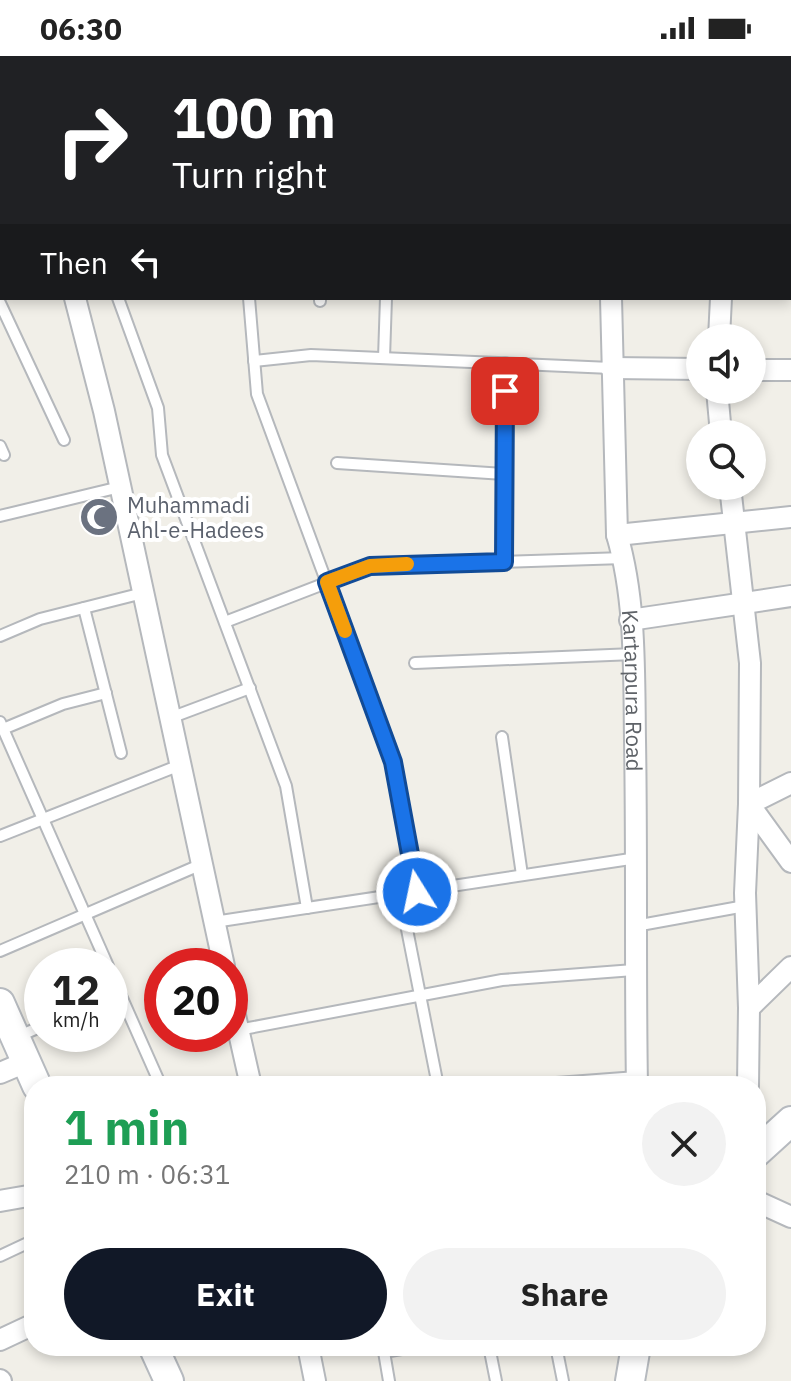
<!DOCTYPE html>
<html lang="en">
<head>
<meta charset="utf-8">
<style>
  body { margin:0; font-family:"IBM Plex Sans",sans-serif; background:#f2f2f2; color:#222; height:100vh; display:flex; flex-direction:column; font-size:30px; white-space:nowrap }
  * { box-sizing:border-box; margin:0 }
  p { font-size:26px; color:#767676 }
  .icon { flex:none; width:44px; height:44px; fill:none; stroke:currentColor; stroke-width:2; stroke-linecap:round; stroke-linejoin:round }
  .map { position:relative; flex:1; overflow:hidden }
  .drawer { position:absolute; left:24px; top:1020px; width:742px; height:280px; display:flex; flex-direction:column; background:#fff; border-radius:32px; box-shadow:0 4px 12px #0003 }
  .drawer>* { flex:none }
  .guide { position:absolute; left:0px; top:0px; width:792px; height:244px; box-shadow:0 4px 12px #0003; background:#202124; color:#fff; overflow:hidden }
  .controls { position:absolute; left:686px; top:268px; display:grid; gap:16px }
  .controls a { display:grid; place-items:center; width:80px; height:80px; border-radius:50%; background:#fff; box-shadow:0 4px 12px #0003; font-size:40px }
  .speed { position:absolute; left:24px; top:892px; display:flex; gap:16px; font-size:40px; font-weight:700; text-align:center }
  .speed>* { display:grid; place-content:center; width:104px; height:104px; border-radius:50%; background:#fff; box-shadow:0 4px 12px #0003; line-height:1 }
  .speed small { font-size:20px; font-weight:400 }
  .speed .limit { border:12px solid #d22; background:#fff; color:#111 }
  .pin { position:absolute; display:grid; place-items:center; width:68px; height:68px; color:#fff; margin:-34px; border-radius:16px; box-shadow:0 4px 12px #0006 }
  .me { position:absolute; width:88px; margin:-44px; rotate:350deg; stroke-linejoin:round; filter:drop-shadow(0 0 6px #0008) }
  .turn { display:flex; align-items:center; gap:28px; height:168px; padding:0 40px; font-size:36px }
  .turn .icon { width:104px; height:104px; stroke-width:2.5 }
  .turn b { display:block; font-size:56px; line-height:68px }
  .then { display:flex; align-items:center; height:76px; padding:0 40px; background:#0003; gap:16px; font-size:30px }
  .round { display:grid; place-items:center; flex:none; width:84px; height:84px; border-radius:42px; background:#f2f2f2 }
  .summary { display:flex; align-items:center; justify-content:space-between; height:136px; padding:0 40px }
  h1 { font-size:48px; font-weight:800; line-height:60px; color:#1e9e55 }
  .cta { display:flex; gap:16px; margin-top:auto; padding:16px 40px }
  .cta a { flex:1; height:92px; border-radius:48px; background:#111827; color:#fff; font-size:32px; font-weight:800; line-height:92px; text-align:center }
  .cta a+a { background:#f2f2f2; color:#222 }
  .status { display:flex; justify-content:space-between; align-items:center; height:56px; padding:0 40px; background:#fff; direction:ltr }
  .status svg { height:22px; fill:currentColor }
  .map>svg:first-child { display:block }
</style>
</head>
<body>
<div class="status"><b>06:30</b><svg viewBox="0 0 49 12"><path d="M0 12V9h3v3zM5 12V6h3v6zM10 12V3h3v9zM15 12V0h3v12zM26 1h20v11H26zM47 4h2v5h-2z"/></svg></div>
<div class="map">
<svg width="791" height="1325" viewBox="0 0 791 1325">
  <rect width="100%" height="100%" fill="#f1efe8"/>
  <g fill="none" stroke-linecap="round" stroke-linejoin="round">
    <defs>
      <g id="lane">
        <polyline points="202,2 202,0"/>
        <polyline points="393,2 393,0"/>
        <polyline points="0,148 2,150"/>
        <polyline points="118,242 158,352 162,399 286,730 307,852"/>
        <polyline points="249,242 257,338 393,706 417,836"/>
        <polyline points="320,245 320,242"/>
        <polyline points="0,247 64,384"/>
        <polyline points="384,302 386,242"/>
        <polyline points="254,305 311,299 611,312"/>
        <polyline points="0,390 4,399"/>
        <polyline points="337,407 504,418"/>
        <polyline points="0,460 120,431"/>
        <polyline points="504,506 505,307"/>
        <polyline points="84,552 121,697"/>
        <polyline points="225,566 370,510 624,502"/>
        <polyline points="0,580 40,563 143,537"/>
        <polyline points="415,607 634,598"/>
        <polyline points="170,662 250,632"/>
        <polyline points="0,666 108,910"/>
        <polyline points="3,673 63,648 106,637"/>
        <polyline points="502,681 522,819"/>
        <polyline points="0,780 180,709"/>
        <polyline points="400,838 438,1030"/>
        <polyline points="214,866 637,802"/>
        <polyline points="635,870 745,850"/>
        <polyline points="0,895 202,808"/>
        <polyline points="110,915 161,1030"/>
        <polyline points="238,974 502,924 634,914"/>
        <polyline points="17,981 42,970"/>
        <polyline points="516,1030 637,1021"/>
        <polyline points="0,1200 34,1184"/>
        <polyline points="383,1290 389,1325"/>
        <polyline points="489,1290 496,1325"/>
        <polyline points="556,1290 563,1325"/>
        <polyline points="384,1296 419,1290"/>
      </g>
      <g id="street">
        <polyline points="83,2 83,0"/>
        <polyline points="507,2 508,0"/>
        <polyline points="622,2 622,0"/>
        <polyline points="766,2 766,0"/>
        <polyline points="75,242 104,355 224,910"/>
        <path id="s1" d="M611,242l6,237c19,65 17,137 18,205 2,115 0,231 2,346"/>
        <polyline points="719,282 721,242"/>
        <polyline points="611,312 700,313"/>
        <polyline points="752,314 791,314"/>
        <polyline points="717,334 721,378"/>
        <polyline points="730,430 750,607 749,748 745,837 749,952 748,1030"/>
        <polyline points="617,479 791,461"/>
        <polyline points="630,564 791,540"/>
        <polyline points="791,727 749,748 791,806"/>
        <polyline points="230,937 251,1030"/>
        <polyline points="749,952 791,911"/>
        <polyline points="0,1017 26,1006"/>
        <polyline points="0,1145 34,1139"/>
        <polyline points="756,1145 791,1161"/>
        <polyline points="0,1284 34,1268"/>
        <polyline points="308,1290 315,1325"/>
        <polyline points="0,1324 1,1325"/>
      </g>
      <g id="secondary">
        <polyline points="0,947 37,1030"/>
        <polyline points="756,1097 791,1065"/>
        <polyline points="153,1290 169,1325"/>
        <polyline points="630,1325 636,1290"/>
      </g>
    </defs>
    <use href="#lane" stroke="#b5b8bc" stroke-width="14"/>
    <use href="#street" stroke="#b5b8bc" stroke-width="24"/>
    <use href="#secondary" stroke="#b6babf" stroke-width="32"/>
    <use href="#lane" stroke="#fff" stroke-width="10"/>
    <use href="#street" stroke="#fff" stroke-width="20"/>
    <use href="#secondary" stroke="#fff" stroke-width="28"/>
  </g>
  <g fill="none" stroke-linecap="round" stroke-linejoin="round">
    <defs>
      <polyline id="route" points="417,836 393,706 327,526 370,510 504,506 505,335"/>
    </defs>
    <use href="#route" stroke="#114b97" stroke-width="20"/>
    <use href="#route" stroke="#1a73e8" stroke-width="14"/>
    <polyline stroke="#f59e0b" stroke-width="14" points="345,575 327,526 370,510 407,508"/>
  </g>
  <defs>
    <symbol id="mosque-disc" viewBox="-11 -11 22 22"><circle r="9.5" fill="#6b7280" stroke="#fff"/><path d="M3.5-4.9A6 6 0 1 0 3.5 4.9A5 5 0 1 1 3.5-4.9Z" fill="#fff"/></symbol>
  </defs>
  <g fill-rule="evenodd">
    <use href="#mosque-disc" x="77" y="439" width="44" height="44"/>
  </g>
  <g text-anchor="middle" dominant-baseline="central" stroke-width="8" stroke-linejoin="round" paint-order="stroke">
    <g font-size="22" fill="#5b616d" stroke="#fff" text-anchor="start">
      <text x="127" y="448">Muhammadi<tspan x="127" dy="25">Ahl-e-Hadees</tspan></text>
    </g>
    <g font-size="22" fill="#5f6368" stroke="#fff">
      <text stroke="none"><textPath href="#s1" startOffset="394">Kartarpura Road</textPath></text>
    </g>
  </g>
</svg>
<div class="controls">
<a><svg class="icon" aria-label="sound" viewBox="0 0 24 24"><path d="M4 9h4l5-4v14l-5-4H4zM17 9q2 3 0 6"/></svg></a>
<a><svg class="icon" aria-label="search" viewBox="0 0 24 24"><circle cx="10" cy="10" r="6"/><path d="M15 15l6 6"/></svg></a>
</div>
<div class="speed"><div>12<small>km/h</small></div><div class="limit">20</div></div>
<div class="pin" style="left:505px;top:335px;background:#d93025"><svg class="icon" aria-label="arrive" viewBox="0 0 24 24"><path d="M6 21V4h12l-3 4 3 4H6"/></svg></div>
<svg class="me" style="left:417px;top:836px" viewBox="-20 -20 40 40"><circle r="17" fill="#1a73e8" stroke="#fff" stroke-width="3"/><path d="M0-11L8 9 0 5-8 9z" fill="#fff"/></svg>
<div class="guide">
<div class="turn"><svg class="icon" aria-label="right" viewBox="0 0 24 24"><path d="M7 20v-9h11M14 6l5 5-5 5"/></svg><div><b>100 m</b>Turn right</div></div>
<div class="then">Then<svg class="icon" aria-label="left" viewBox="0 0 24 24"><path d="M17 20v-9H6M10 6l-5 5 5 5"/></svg></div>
</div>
<section class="drawer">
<div class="summary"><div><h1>1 min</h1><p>210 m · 06:31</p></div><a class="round"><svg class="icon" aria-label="close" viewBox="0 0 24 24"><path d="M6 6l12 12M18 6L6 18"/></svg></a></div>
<div class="cta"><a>Exit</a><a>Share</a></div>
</section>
</div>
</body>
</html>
